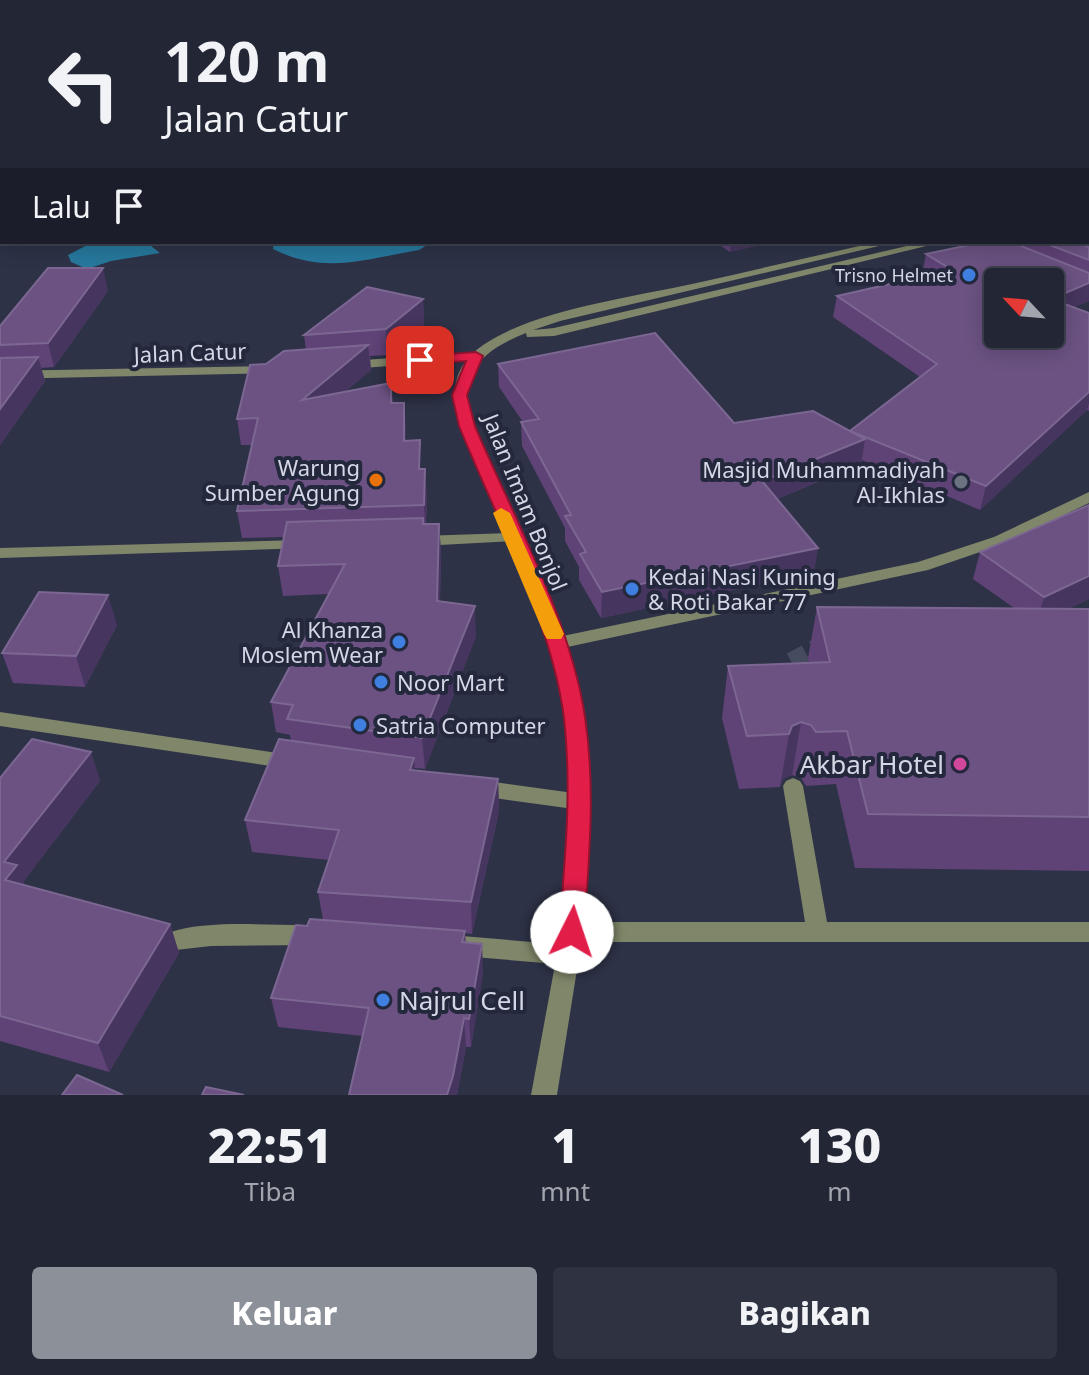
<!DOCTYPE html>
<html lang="id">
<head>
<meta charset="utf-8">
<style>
  body { margin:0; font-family:"Noto Sans",sans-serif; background:#2e3241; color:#f1f3f6; height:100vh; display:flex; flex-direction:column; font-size:30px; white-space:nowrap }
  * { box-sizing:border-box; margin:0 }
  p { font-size:26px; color:#a2a5ad }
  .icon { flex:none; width:44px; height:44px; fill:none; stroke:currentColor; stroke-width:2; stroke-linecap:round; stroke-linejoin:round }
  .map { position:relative; height:1095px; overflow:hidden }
  .details { display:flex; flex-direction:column; background:#222635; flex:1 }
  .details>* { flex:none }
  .banner { position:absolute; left:0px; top:0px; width:1090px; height:244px; box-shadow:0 4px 20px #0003,0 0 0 2px #3f4350; background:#222635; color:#f1f3f6; overflow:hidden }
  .needle { width:52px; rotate:296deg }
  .controls { position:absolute; left:984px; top:268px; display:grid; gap:16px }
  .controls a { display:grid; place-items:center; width:80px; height:80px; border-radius:8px; background:#222635; box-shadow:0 4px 20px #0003,0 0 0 2px #3f4350; font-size:40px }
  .pin { position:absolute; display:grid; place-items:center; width:68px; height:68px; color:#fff; margin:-34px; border-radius:16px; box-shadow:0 4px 12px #0006 }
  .me { position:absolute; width:88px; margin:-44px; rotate:4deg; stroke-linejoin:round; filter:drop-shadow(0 0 6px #0008) }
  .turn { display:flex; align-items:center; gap:28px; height:168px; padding:0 32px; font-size:36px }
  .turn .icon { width:104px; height:104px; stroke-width:2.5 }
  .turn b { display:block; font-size:56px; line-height:68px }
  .then { display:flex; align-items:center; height:76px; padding:0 32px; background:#0003; gap:16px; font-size:30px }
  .eta { display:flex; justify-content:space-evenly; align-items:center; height:136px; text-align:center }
  .eta b { font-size:48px; font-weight:800; line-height:56px }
  .action { display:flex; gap:16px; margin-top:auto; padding:16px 32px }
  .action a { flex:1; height:92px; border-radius:8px; background:#8c9099; color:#fff; font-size:32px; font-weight:800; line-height:92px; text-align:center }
  .action a+a { background:#2e3241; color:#f1f3f6 }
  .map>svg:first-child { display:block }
</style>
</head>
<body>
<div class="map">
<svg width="1089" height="1095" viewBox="0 0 1089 1095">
  <rect width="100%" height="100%" fill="#2d3247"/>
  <g fill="#27789d">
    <polygon points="93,242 146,242 160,253 111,261 87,269 71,262 68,255"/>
    <path d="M274,242h158l-13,8c-54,9 -95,25 -146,-1z"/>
  </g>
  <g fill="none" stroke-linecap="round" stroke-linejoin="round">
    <rect fill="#27789d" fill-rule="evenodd" x="0" y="103" width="2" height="4"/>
    <polyline stroke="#464b5f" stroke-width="17" stroke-dasharray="17 8" stroke-linecap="butt" points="781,682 785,664 821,645 830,645"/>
    <g fill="#7f8669" fill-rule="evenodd">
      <rect x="0" y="13" width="2" height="4"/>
      <polygon points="476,352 482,356 480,359 350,369 344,365 350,361"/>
      <polygon points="270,366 275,367 275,373 0,379 0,371"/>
      <polygon points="1089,492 1089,503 1006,543 928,570 558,649 552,647 549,643 552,639 558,637 918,562 994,537"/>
      <polygon points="511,533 517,535 519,538 517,541 421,546 413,541 421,536"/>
      <polygon points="302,540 308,542 310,545 308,548 0,558 0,548"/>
      <polygon points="0,712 291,755 298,757 301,762 298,767 291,769 0,726"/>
      <polygon points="793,778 800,781 803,786 827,922 1089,922 1089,942 572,942 564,939 561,932 564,925 572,922 805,922 783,786 786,781"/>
      <polygon points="480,780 581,794 588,796 591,802 588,808 581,810 480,796 473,793 470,788 473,783"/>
      <path d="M315,925l8,3 3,7 -3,7 -8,3 -104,1 -35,4 -8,-3 -3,-7 3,-7c38,-14 105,-7 147,-8z"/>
      <polygon points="462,936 568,945 576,948 580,955 576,962 568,965 462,956 454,953 451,946 454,939"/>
    </g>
    <g fill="#7f8669" fill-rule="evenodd">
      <polygon points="526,0 533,0 535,2 528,2"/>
      <path d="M877,242h19l-336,79 -27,9 21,-2 370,-86h19l-389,94 -27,1 -1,-4c-28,11 -58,28 -59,61 -1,11 4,22 7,32l93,217 16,73 8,86 -8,130 -26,163h-26l30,-163 10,-130 -6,-86 -16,-73 -89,-217c-5,-23 -10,-43 5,-64 35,-48 170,-65 227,-78 62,-14 123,-28 185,-42z"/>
    </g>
  </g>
  <g fill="#5f4276">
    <polygon points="540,0 1089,0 1089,301 1074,307 1089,313 1089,411 1087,410 980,510 862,460 861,464 777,499 814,573 601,618 579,580 579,567 565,541 565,528 522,446 521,422 523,422 499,387 498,364 734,423 850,431 920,377 833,317 837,296 926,276 922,274 926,254 1020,246 1020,242 1088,242 1088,2 544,2"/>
    <polygon points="715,242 773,242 730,252"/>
    <polygon points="108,291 54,367 41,368 45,381 0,445 0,326"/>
    <polygon points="423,299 424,324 388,355 370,356 371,370 345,392 391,383 393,403 404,403 406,441 421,469 427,496 426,524 439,524 441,553 440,601 476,636 425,769 415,768 415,771 498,779 499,811 472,934 465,933 466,942 483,972 471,1047 466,1047 457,1095 349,1095 363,1036 278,1027 271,998 307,926 323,920 318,892 329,860 252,852 245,820 291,741 290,735 276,732 271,702 329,594 283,596 278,566 284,537 242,538 237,511 252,445 241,445 237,419 266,364 306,350 304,335"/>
    <polygon points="1089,505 1089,599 1068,609 1089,609 1089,871 855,868 836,784 806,786 801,778 792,775 783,779 780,787 739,789 722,718 728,666 809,663 808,658 817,607 1014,608 973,579 980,552"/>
    <polygon points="117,625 85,687 13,683 2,653"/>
    <polygon points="91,752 100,781 23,882 25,885 170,924 179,953 109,1072 0,1041 0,778"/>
  </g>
  <g fill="#46355e">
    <polygon points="730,242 773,242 730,252"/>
    <polygon points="103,268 108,291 54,367 48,343"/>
    <polygon points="1089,283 1089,301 1050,318 1051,299"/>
    <polygon points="423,299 424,324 388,355 386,329"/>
    <polygon points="368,345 371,370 305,426 302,400"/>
    <polygon points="38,357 45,381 0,445 0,409"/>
    <polygon points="1089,392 1089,403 1087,410 980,510 986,486"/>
    <polygon points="404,403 406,428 406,467 404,441"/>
    <polygon points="865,439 861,464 759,506 762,481"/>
    <polygon points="425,469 427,496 426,532 424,505"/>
    <polygon points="439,524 441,553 439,631 437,601"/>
    <polygon points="818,548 814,573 601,618 602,592"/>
    <polygon points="1089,576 1089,599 1036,624 1044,597"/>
    <polygon points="108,595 117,625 85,687 76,656"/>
    <polygon points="475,606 476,636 425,769 422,738"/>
    <polygon points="801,722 792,775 783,779 780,787 789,734 792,726"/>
    <polygon points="91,752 100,781 23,882 28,894 5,880 4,862"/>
    <polygon points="414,758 417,789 410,770"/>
    <polygon points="498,779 499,811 472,934 471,902"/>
    <polygon points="170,924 179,953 109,1072 98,1043"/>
    <polygon points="482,944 483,972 471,1047 469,1019"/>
    <polygon points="464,1018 466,1047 457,1095 447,1095"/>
  </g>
  <g fill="#6b5282" stroke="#7c6792" stroke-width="2" fill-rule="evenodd">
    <polygon points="66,0 509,0 512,2 64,2"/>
    <polygon points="572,0 1089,0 1089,102 1088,102 1088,2 576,2"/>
    <polygon points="1088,127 1089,127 1089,235 1088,234"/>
    <path d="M984,242h27l78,31v10l-38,16 38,14v79l-103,94 -136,-55 87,-67 -100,-68 115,-26 -26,-16zM998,282h52v52h-52z"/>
    <polygon points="1042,242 1074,242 1089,247 1089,260"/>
    <polygon points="48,268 103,268 48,343 0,345 0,326"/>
    <polygon points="367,287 423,299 386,329 304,335"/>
    <polygon points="655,333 734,423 813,411 865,439 762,481 818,548 602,592 580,554 586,552 565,516 571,515 521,422 539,419 498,364"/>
    <polygon points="368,345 302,400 391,383 391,403 404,403 404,441 420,440 419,469 425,469 424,505 237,511 258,418 237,419 250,365 266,364 284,351"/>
    <polygon points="38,357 0,409 0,358"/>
    <polygon points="1089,505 1089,576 1044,597 980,552"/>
    <polygon points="423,518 423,524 439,524 437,601 475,606 422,738 287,719 293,705 271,702 345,564 278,566 287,522"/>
    <polygon points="39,592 108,595 76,656 2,653"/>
    <polygon points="817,607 1089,609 1089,817 868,814 847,731 816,732 811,725 801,722 792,726 789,734 747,736 728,666 830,662"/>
    <polygon points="32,739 91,752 4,862 17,865 5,880 170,924 98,1043 0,1016 0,778"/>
    <polygon points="279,739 414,758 410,770 498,779 471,902 318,892 339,830 245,820"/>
    <polygon points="310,919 465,931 462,942 482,944 469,1019 464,1018 453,1076 447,1095 349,1095 369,1008 271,998 296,925 307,926"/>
    <polygon points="77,1075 123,1095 62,1095"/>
    <polygon points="206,1087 244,1095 202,1095"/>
  </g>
  <path fill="#e11d48" stroke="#92132f" stroke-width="2" d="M476,352l7,4 -16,39 8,31c38,90 96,195 110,291 11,72 4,143 -1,215l-3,7 -9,4 -9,-4 -4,-7c6,-72 13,-142 5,-214 -12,-95 -69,-203 -105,-292l-7,-31 14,-34 -46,3 -7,-4 7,-4z"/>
  <polygon fill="#f59e0b" points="501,508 510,513 564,634 561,639 547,639 544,634 493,513"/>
  <g fill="#3f7fe0" stroke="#23283c" stroke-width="3">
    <circle cx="969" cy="275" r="8"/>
    <circle cx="632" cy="589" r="8"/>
    <circle cx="399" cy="642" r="8"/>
    <circle cx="381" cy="682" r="8"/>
    <circle cx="360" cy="725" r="8"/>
    <circle cx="383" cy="1000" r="8"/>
  </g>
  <circle fill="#e8710a" stroke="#23283c" stroke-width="3" cx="376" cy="480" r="8"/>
  <circle fill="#6b7280" stroke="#23283c" stroke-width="3" cx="961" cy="482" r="8"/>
  <circle fill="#d1479c" stroke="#23283c" stroke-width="3" cx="960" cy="764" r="8"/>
  <g text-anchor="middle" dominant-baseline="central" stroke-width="8" stroke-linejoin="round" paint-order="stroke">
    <g font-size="18" fill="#d4d7e5" stroke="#23283c" text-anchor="end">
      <text x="953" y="275">Trisno Helmet</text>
    </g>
    <g font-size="22" fill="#d4d7e5" stroke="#23283c">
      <text transform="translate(190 352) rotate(-2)">Jalan Catur</text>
      <text transform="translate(526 502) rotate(68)">Jalan Imam Bonjol</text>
    </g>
    <g font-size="22" fill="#d4d7e5" stroke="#23283c" text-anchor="end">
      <text x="360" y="467">Warung<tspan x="360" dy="25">Sumber Agung</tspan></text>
      <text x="945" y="469">Masjid Muhammadiyah<tspan x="945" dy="25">Al-Ikhlas</tspan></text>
      <text x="648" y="576" text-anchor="start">Kedai Nasi Kuning<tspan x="648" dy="25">&amp; Roti Bakar 77</tspan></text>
      <text x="383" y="629">Al Khanza<tspan x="383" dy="25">Moslem Wear</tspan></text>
      <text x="397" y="682" text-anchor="start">Noor Mart</text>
      <text x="376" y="725" text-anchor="start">Satria Computer</text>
    </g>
    <g font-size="26" fill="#d4d7e5" stroke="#23283c" text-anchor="end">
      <text x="944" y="764">Akbar Hotel</text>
      <text x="399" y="1000" text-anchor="start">Najrul Cell</text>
    </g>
  </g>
</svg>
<div class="controls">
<a><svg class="needle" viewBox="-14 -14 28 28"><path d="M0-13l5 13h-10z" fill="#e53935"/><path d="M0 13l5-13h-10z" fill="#a2a5ad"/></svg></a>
</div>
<div class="pin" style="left:420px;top:360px;background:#d93025"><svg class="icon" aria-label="arrive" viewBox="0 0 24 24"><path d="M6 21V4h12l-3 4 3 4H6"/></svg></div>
<svg class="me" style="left:572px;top:932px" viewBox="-20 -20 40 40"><circle r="19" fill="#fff"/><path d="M0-13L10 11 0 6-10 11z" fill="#e11d48"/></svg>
<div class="banner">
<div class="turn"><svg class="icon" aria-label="left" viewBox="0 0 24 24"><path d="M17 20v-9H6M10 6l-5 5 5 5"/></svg><div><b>120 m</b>Jalan Catur</div></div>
<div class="then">Lalu<svg class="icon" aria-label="arrive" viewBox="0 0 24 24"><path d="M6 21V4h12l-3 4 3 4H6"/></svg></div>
</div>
</div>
<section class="details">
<div class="eta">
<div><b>22:51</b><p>Tiba</p></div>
<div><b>1</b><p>mnt</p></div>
<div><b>130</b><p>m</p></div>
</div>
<div class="action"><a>Keluar</a><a>Bagikan</a></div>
</section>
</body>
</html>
